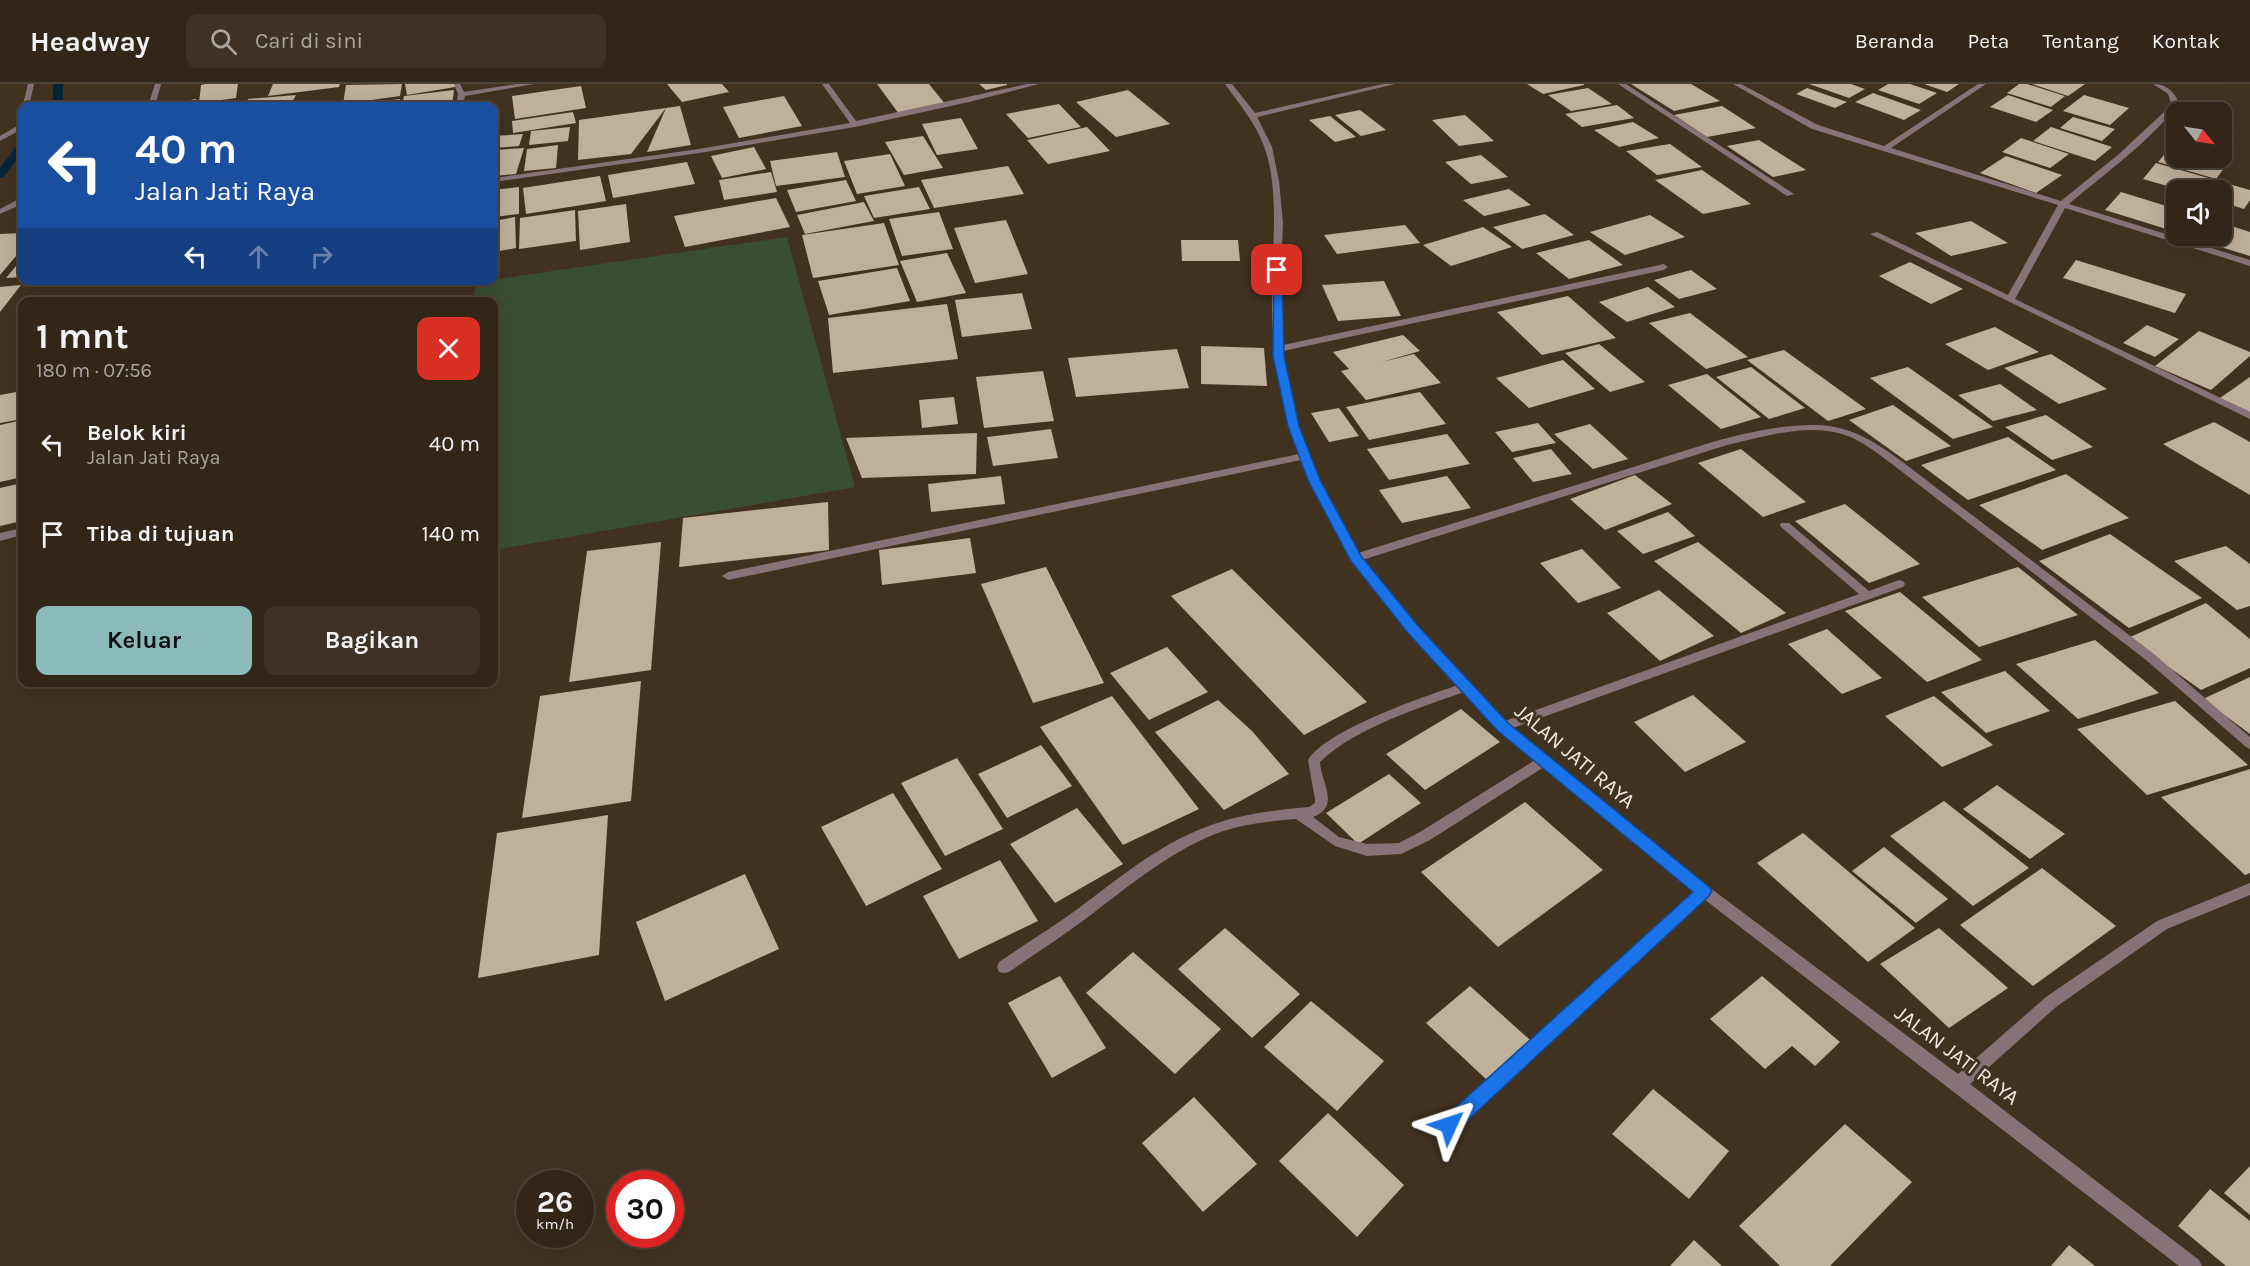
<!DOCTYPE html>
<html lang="id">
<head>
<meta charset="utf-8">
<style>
  body { margin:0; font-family:Karla,sans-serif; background:#3d3225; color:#f1f3f6; height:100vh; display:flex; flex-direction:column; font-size:22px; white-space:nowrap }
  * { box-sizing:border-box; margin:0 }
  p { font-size:20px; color:#a8a5a2 }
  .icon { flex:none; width:33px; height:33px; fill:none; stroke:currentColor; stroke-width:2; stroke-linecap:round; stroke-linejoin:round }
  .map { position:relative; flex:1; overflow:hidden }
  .sheet { position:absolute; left:18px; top:213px; width:480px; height:390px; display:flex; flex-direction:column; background:#312618; border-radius:12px; box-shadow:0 6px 24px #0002,0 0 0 2px #4c4337 }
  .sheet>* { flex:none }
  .hud { position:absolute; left:18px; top:18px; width:480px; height:183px; border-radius:12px; box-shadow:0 6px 24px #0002,0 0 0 2px #4c4337; background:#1a4fa0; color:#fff; overflow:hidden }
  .needle { width:39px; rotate:120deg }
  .tools { position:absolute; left:2166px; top:18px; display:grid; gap:12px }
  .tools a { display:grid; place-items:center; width:66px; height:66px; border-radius:12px; background:#312618; box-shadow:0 6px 24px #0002,0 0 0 2px #4c4337; font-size:30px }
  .speed { position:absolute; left:516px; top:1086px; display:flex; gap:12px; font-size:30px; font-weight:700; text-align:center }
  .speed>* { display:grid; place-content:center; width:78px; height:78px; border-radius:50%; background:#312618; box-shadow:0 6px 24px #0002,0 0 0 2px #4c4337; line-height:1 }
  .speed small { font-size:15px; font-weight:400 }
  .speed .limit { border:9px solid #d22; background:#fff; color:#111 }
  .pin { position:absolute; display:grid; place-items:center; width:51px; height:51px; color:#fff; margin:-26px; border-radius:12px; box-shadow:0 3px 9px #0006 }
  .me { position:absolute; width:66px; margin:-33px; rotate:48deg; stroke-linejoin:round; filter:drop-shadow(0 0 4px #0008) }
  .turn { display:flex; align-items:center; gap:21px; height:126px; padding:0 18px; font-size:27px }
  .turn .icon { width:78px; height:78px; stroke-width:2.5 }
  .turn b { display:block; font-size:42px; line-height:51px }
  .lanes { display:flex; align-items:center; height:57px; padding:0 18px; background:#0003; justify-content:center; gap:30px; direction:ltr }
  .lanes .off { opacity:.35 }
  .round { display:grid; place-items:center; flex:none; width:63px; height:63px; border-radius:12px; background:#3d3225 }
  .overview { display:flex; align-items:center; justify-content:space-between; height:102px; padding:0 18px }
  h1 { font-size:36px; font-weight:700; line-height:45px }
  .button { display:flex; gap:12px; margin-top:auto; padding:12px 18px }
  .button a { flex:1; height:69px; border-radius:12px; background:#8bbbb9; color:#111; font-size:24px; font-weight:700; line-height:69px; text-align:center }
  .button a+a { background:#3d3225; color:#f1f3f6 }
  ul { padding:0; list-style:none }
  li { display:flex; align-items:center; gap:18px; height:90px; padding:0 18px }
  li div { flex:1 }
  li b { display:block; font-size:22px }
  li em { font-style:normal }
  header { display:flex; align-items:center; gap:36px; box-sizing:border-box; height:84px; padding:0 30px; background:#312618; border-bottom:2px solid #4c4337 }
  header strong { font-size:28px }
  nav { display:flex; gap:33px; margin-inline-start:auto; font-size:21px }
  .search { width:420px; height:54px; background:#3d3225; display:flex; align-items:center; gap:15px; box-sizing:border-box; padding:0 21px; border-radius:12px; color:#a8a5a2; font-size:22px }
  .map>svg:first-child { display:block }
</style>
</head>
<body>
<header>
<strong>Headway</strong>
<div class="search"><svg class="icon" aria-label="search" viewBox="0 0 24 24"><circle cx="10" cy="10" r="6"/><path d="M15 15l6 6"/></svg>Cari di sini</div>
<nav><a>Beranda</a><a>Peta</a><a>Tentang</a><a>Kontak</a></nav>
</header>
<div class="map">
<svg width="2250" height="1182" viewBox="0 0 2250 1182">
  <rect width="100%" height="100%" fill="#413220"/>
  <polygon fill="#3a4f31" points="787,153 855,403 494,466 494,218 472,217 477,198"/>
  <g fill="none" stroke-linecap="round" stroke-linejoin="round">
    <g fill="#05253a" fill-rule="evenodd">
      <polygon points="53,0 63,0 63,17 59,22 49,22 53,17"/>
      <polygon points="22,59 22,68 4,93 0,94 0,84 18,60"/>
    </g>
  </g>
  <g fill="#c0af99">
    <polygon points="205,0 238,0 236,14 199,19 201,1"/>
    <polygon points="273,0 340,0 339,3 268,12"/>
    <polygon points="402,0 400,12 343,20 346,1"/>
    <polygon points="405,0 455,0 455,3 407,11"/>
    <polygon points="667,0 722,0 729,8 682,18"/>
    <polygon points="877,0 929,0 946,21 899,30"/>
    <polygon points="979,0 1007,0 1007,1 986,6"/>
    <polygon points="1527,0 1584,0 1584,1 1543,10"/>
    <polygon points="1631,0 1691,0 1720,17 1674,27"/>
    <polygon points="1809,0 1851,0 1865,5 1849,14"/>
    <polygon points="1888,0 1910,0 1937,9 1919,20 1878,6"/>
    <polygon points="1924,0 1959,0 1947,8"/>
    <polygon points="2019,0 2027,0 2065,12 2051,23 2007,9"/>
    <polygon points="2032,0 2085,0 2068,12"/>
    <polygon points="581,2 586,24 515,35 512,12"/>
    <polygon points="1588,4 1612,20 1571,27 1548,11"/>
    <polygon points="1807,4 1847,18 1835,24 1796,10"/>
    <polygon points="454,6 452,22 402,22 404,12"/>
    <polygon points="1128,6 1170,40 1116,53 1076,18"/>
    <polygon points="1873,9 1921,26 1904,36 1855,18"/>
    <polygon points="296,11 290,22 244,22 248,15"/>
    <polygon points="2008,11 2053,26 2036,38 1990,23"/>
    <polygon points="2084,11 2129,24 2110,41 2063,27"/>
    <polygon points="784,12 802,42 739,54 723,23"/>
    <polygon points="196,15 197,22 161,22 161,21"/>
    <polygon points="400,15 399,22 352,22 352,21"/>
    <polygon points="1059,20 1081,43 1028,54 1006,30"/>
    <polygon points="1617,21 1634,34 1582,43 1565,30"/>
    <polygon points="680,22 691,61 647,68 666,24"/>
    <polygon points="1722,22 1756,44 1707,53 1674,31"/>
    <polygon points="666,24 631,70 578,76 579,36"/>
    <polygon points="1360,26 1386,46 1361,52 1335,31"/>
    <polygon points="573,28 576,39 513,49 512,37"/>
    <polygon points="1465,31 1494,57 1459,62 1432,36"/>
    <polygon points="1330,32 1356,53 1335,58 1309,36"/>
    <polygon points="2073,33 2115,45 2102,57 2060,44"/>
    <polygon points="961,34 978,65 937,71 922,40"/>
    <polygon points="1633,38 1659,54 1619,63 1594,46"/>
    <polygon points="570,43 568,57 529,61 531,47"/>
    <polygon points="1087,43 1110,67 1048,80 1027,56"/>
    <polygon points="2051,43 2112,63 2095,77 2033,57"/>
    <polygon points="523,50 519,62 494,64 494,52"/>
    <polygon points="923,52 943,84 904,91 885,58"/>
    <polygon points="2021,54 2069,70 2050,84 2002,68"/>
    <polygon points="1759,56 1806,86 1773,93 1727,62"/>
    <polygon points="1670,60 1702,83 1657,91 1626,67"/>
    <polygon points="558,61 556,84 524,87 527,65"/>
    <polygon points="754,63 766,85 722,94 711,72"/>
    <polygon points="2171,63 2176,65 2176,74 2207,74 2228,79 2216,95 2158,78"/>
    <polygon points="524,64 516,90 494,92 494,66"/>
    <polygon points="837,68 845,93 776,102 770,77"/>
    <polygon points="890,70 905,102 857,110 844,77"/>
    <polygon points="1481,71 1508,93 1471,100 1445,78"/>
    <polygon points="2006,72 2062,91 2036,109 1980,89"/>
    <polygon points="687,78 695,100 613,114 608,91"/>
    <polygon points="2156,79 2250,106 2250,116 2244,125 2222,118 2222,106 2181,106 2143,95"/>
    <polygon points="1008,82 1024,110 934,124 921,96"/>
    <polygon points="1702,86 1751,120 1703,130 1655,96"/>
    <polygon points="771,88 777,108 724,116 719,96"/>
    <polygon points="600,92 606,117 526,130 523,104"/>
    <polygon points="846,96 856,117 796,128 787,106"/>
    <polygon points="519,103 519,130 494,133 494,106"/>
    <polygon points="919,103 930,125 874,134 864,112"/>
    <polygon points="1509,105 1531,121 1484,132 1463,116"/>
    <polygon points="2121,108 2176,125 2176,148 2105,126"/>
    <polygon points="776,114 790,143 685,163 674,132"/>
    <polygon points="864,118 874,137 805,150 797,131"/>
    <polygon points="626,120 630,158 580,166 578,127"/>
    <polygon points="575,126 576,157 519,165 520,134"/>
    <polygon points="939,128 953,165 902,172 889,135"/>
    <polygon points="1545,130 1574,151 1522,165 1493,143"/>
    <polygon points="1650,131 1685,153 1625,171 1590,148"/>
    <polygon points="515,133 516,164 494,168 494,137"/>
    <polygon points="1006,136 1028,190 975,199 954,144"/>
    <polygon points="1971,137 2008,159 1951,172 1915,149"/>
    <polygon points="884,139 899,181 813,194 802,151"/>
    <polygon points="2222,139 2250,148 2250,172 2185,152 2222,152"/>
    <polygon points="1405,141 1420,159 1337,170 1324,151"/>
    <polygon points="1483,143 1512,163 1451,182 1423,161"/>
    <polygon points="22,149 22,165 0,191 0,150"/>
    <polygon points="1181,156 1238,156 1240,177 1182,177"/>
    <polygon points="1589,156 1623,181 1569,195 1536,169"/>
    <polygon points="947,169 966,209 917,218 900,177"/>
    <polygon points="22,175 22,193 6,194"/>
    <polygon points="2076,176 2186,210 2175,229 2063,194"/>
    <polygon points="1910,178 1963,205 1931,220 1879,192"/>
    <polygon points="897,184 910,217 829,231 818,197"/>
    <polygon points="1691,186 1717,205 1679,215 1654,196"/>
    <polygon points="1384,197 1401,232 1338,237 1322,201"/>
    <polygon points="21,201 0,228 0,203"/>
    <polygon points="1648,203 1675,223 1627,238 1599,218"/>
    <polygon points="1022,209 1032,245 962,253 955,216"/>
    <polygon points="1568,212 1616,254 1542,271 1497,228"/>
    <polygon points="947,220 958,275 833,289 828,234"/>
    <polygon points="1690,229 1748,273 1706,285 1649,239"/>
    <polygon points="2147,241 2179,255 2155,273 2123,259"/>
    <polygon points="1995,243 2039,268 1988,286 1945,260"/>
    <polygon points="2199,247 2250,268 2250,272 2211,306 2155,282"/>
    <polygon points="1403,251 1420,267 1382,278 1414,270 1441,299 1366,316 1341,287 1349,285 1333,268"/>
    <polygon points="1599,260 1645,298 1610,308 1565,269"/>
    <polygon points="1201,262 1264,264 1267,302 1201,300"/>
    <polygon points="1177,265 1189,304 1076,313 1068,274"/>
    <polygon points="1784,266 1866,325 1828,337 1747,276"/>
    <polygon points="2051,270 2107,305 2059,320 2004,284"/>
    <polygon points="1563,276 1595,305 1529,324 1496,294"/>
    <polygon points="1751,283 1805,324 1769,335 1716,293"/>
    <polygon points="1908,283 1993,343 1953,355 1870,294"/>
    <polygon points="1043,287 1054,337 984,344 976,293"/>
    <polygon points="1707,290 1761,333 1721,345 1668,301"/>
    <polygon points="2250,293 2250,328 2220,314"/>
    <polygon points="2000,300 2037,326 1993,337 1958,311"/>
    <polygon points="22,307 22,335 0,339 0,311"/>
    <polygon points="1420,308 1446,340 1369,356 1346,323"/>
    <polygon points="954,313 958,340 922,344 919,316"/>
    <polygon points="1893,321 1951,362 1906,377 1849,336"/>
    <polygon points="1339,324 1359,352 1329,358 1311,329"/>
    <polygon points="2046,331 2093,363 2052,376 2005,343"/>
    <polygon points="22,336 22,393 0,398 0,341"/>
    <polygon points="2214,338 2250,358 2250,411 2163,360"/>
    <polygon points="1538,339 1556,359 1512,368 1495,348"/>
    <polygon points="1590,340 1628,375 1593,385 1554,350"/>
    <polygon points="1051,345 1058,374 993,382 987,353"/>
    <polygon points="977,349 976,390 862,394 846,354"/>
    <polygon points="1447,350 1470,380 1389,396 1367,365"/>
    <polygon points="2008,353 2056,386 1968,416 1921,381"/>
    <polygon points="1551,365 1572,390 1533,398 1513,374"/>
    <polygon points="1741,365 1806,418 1763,433 1698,379"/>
    <polygon points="2066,390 2129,434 2042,466 1979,421"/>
    <polygon points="1635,391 1672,420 1605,446 1570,415"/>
    <polygon points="1001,392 1005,420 931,428 928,400"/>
    <polygon points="1447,392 1471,424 1402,439 1379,406"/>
    <polygon points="22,399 22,437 0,442 0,404"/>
    <polygon points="828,418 829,466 679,483 683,434"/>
    <polygon points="1845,420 1920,480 1869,499 1795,437"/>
    <polygon points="1668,428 1695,452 1643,470 1617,447"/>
    <polygon points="2110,450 2202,514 2129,544 2039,477"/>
    <polygon points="970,454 976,489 882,501 879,466"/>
    <polygon points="661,458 651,586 569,598 587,467"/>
    <polygon points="1698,458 1786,529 1741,549 1654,477"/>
    <polygon points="2226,462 2250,480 2250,522 2237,526 2174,477"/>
    <polygon points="1582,465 1621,504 1578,519 1540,479"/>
    <polygon points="1046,483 1104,599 1033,619 981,500"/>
    <polygon points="2018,483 2078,531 1979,563 1922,513"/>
    <polygon points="1232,485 1367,618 1304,651 1171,512"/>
    <polygon points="1659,506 1714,552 1660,577 1607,529"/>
    <polygon points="1900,508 1982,576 1927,598 1845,527"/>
    <polygon points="2206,519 2250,555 2250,584 2201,606 2128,554"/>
    <polygon points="1827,545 1882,594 1842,610 1788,560"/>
    <polygon points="2095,556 2159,609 2078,635 2016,580"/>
    <polygon points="1167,563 1208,608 1149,636 1110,589"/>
    <polygon points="2005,587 2050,627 1986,649 1941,608"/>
    <polygon points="2250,593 2250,650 2203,615"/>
    <polygon points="641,597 631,717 522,734 540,612"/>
    <polygon points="1693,611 1746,658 1685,688 1634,638"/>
    <polygon points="1112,612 1199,725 1123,761 1040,643"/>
    <polygon points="1934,612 1993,661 1942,683 1885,632"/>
    <polygon points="1218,616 1252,647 1289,690 1224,726 1155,648"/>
    <polygon points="2175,617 2248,681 2147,711 2077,645"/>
    <polygon points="1461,625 1500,658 1425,706 1386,670"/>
    <polygon points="1041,661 1072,702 1007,734 978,690"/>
    <polygon points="957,674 1003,745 945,772 901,699"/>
    <polygon points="2250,685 2250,789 2245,791 2161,713"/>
    <polygon points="1389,690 1421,719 1358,760 1326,729"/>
    <polygon points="1997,701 2065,750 2030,775 1963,725"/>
    <polygon points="893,709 942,785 866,822 821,743"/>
    <polygon points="1944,717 2029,784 1973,822 1890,752"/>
    <polygon points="1525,718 1603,786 1498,863 1421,788"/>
    <polygon points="1077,724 1123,780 1055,819 1010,760"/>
    <polygon points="608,731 599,871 478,894 497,749"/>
    <polygon points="1803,749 1915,844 1868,878 1757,779"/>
    <polygon points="1884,763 1948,815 1916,839 1852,787"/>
    <polygon points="1000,776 1038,837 959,875 923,812"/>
    <polygon points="2042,784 2116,842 2033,902 1960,841"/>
    <polygon points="745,790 779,865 665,917 636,838"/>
    <polygon points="1225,844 1300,910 1252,954 1178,885"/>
    <polygon points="1939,844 2008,904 1949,944 1880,880"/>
    <polygon points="1133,868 1221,945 1175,990 1086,909"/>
    <polygon points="1060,892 1106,964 1052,994 1008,919"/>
    <polygon points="1762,892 1840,958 1815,982 1792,962 1765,985 1710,935"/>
    <polygon points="1470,902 1530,956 1487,996 1426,939"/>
    <polygon points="1311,917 1384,977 1337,1027 1264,963"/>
    <polygon points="1653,1005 1729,1067 1689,1115 1612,1050"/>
    <polygon points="1194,1013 1257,1080 1203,1128 1142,1059"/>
    <polygon points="1328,1029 1404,1101 1357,1153 1279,1077"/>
    <polygon points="1845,1040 1912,1098 1830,1182 1780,1182 1739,1142"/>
    <polygon points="2250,1082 2250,1131 2224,1109"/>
    <polygon points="2210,1105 2250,1137 2250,1182 2226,1182 2178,1142"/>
    <polygon points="1694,1156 1722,1182 1670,1182"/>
    <polygon points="2069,1161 2095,1182 2051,1182"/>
  </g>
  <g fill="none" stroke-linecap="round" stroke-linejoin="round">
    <g fill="#897178" fill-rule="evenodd">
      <polygon points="28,0 34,0 29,22 22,24"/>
      <polygon points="155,0 161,0 155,22 148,22"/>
      <polygon points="454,0 460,0 464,8 517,0 534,0 465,12 463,22 456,22 458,10"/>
      <polygon points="822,0 829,0 856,37 1027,0 1039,0 969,18 855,43 699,69 494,98 494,94 699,65 850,39"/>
      <path d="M1225,0h7l23,29 128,-29h12l-138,33 15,30 7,34 4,42 -3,70 3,52 381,-81 4,3 -4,3 -381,81 15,75 21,54 39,73c90,-28 180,-56 269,-84 60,-18 127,-45 190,-44 33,1 57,16 83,35l254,194 96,83v12l-4,-2 -100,-87 -254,-196c-14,-10 -29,-23 -47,-29 -37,-13 -81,2 -118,10l-365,115 55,66 88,95 354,-127 -78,-67 -1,-2 1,-2h8l80,68 30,-11 4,1 2,3 -2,3 -390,141 196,159 249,187 88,-77 111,-76 93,-38v12l-83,34 -111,78 -86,77 229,176 3,6h-23l-475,-367 -249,231 -6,3 -6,-3 -2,-5 2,-5 251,-229 -150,-124 -114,73 -29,14 -34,2 -32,-10 -39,-27c-27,2 -55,5 -81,15 -47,19 -86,52 -127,83 -25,19 -52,36 -79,55l-5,1 -5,-1 -2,-5 2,-5c26,-18 54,-35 80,-54 40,-30 79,-63 127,-81 33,-13 68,-17 103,-20l6,-4v-4l-7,-39c18,-30 115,-63 150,-75l-49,-53 -58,-71 -42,-81 -8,-20 -573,120 -6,-4 6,-4 571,-118c-20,-51 -28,-107 -27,-162 0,-46 8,-102 -8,-146 -9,-24 -25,-42 -39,-62zM1464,608l35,38 36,30 -115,72 -21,11 -32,1 -28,-7 -26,-20c28,-11 8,-34 7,-55 33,-33 101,-55 144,-70z"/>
      <polygon points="1618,0 1626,0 1794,110 1787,112"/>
      <path d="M1733,0h8l77,41 66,21 94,-62h8l-95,64 170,53 58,-47 46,-43 6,-8 -3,-9 -15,-10c13,0 21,7 26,19 -26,36 -76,72 -110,101l181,56v6l-185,-58 -50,91 235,113v7l-380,-185 7,-2 131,63 50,-90 -246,-76z"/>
      <polygon points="19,31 22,31 22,45 0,57 0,52 17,42"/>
      <polygon points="19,115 22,115 22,120 0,130 0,125"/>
      <polygon points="22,444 22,451 0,457 0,449"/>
    </g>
  </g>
  <polygon fill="#1a73e8" stroke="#114b97" stroke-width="1.5" points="1274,183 1282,186 1284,272 1299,342 1320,396 1361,472 1418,542 1508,639 1709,803 1712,807 1709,812 1456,1047 1449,1049 1443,1047 1440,1041 1443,1035 1693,808 1498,647 1408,549 1351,477 1308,396 1288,342 1273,272"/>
  <g text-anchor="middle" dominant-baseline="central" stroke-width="6" stroke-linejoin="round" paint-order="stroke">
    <g font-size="21" fill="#f3e9de" stroke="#413220">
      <text transform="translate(1575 672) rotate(40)">JALAN JATI RAYA</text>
      <text transform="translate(1957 971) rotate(37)">JALAN JATI RAYA</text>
    </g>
  </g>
</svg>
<div class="tools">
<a><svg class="needle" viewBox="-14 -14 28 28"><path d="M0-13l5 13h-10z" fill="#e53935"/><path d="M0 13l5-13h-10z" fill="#a8a5a2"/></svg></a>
<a><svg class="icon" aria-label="sound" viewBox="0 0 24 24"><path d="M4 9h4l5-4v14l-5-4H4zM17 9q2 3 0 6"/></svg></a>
</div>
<div class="speed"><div>26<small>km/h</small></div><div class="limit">30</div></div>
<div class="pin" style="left:1277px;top:186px;background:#d93025"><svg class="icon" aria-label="arrive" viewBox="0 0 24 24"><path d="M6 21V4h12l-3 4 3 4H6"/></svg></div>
<svg class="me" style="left:1449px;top:1041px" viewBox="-20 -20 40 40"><path d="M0-17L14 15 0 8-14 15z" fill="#1a73e8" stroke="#fff" stroke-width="4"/></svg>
<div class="hud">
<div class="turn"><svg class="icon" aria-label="left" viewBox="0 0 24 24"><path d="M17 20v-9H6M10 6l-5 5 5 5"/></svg><div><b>40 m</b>Jalan Jati Raya</div></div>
<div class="lanes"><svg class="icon" aria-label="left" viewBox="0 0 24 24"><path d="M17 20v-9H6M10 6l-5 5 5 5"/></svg><svg class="icon off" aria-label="ahead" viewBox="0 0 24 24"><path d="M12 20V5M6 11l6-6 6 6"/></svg><svg class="icon off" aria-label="right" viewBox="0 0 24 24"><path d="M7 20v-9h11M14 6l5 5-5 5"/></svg></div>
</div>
<section class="sheet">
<div class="overview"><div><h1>1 mnt</h1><p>180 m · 07:56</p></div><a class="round" style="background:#d93025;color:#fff"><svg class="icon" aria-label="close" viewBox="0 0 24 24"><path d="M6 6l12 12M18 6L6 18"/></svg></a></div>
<ul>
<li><svg class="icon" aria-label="left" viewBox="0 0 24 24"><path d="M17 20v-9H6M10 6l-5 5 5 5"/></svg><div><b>Belok kiri</b><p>Jalan Jati Raya</p></div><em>40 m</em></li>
<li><svg class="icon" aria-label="arrive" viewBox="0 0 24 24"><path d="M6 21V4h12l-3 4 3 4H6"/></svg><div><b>Tiba di tujuan</b></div><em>140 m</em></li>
</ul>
<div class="button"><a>Keluar</a><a>Bagikan</a></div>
</section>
</div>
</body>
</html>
